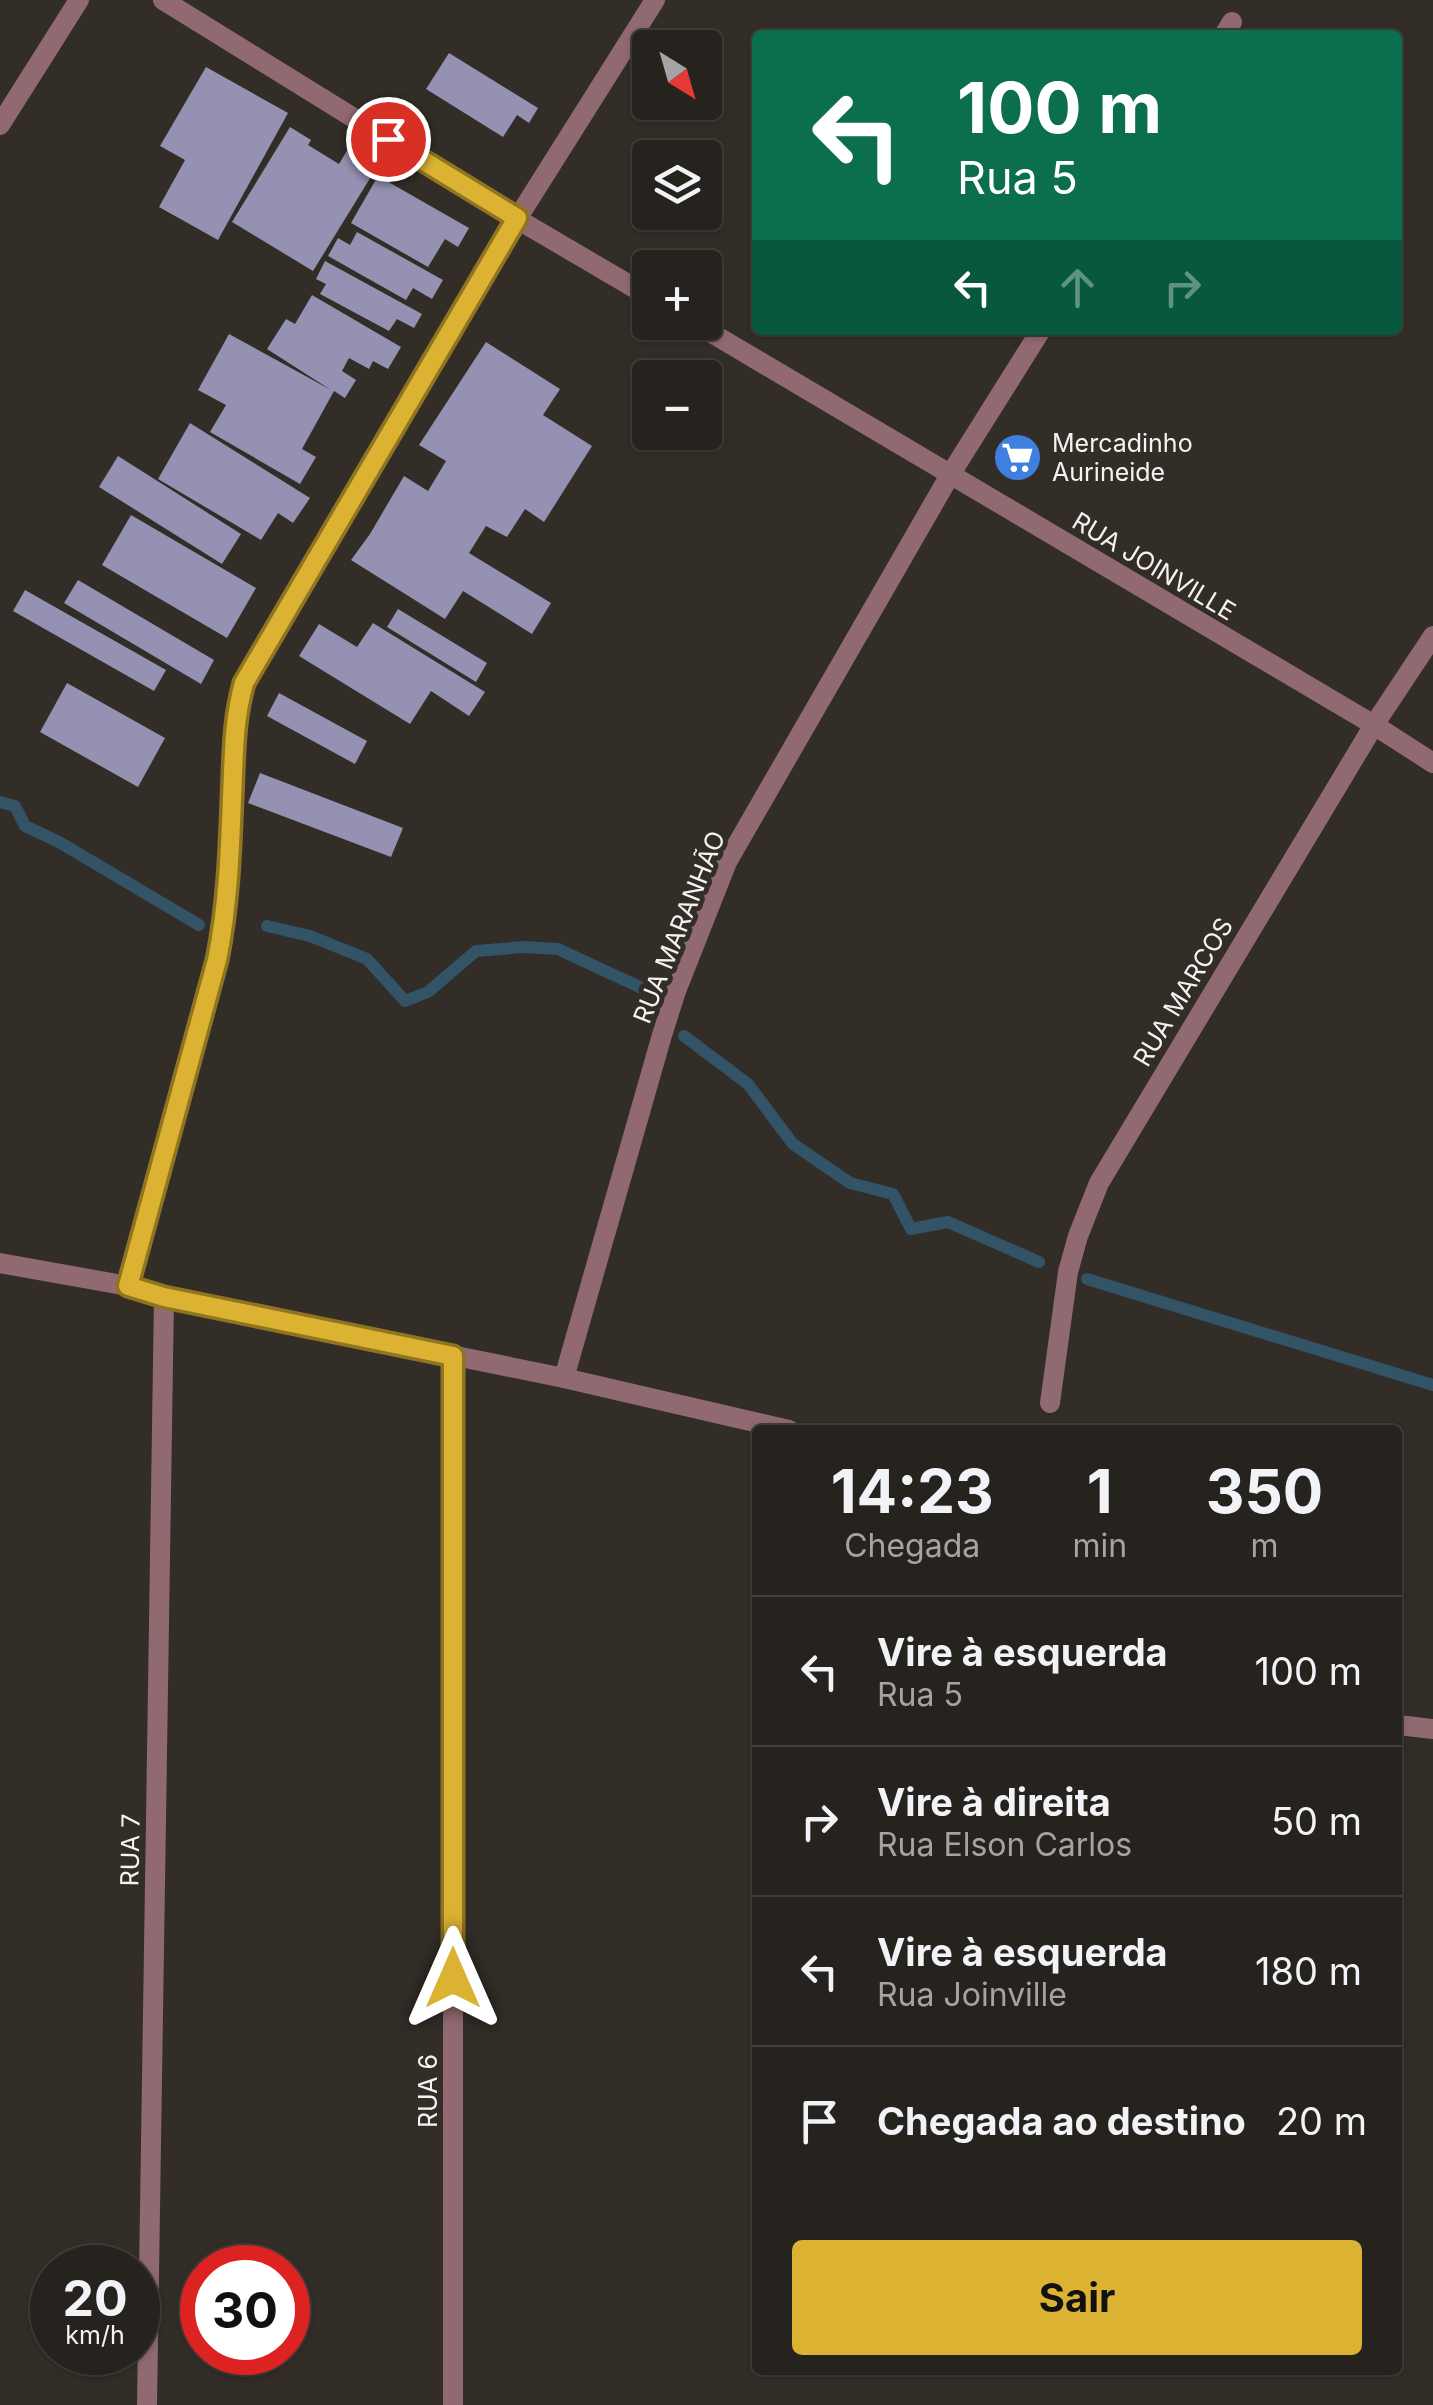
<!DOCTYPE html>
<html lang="pt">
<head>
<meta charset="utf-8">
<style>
  body { margin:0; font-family:Inter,sans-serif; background:#2e2a26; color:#f1f3f6; height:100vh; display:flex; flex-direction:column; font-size:38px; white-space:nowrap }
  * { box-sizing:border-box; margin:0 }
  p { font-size:32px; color:#a4a4a4 }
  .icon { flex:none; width:55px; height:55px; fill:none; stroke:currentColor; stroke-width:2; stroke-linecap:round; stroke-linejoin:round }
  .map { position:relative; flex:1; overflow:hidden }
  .drawer { position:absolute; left:752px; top:1425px; width:650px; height:950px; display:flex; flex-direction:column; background:#26221d; border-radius:10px; box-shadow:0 2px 8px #0004,0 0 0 2px #423f3b }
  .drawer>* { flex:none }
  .guide { position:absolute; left:752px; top:30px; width:650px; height:305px; border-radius:10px; box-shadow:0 2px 8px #0004,0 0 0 2px #423f3b; background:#0b6e4f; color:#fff; overflow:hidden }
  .needle { width:65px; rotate:143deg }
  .controls { position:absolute; left:632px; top:30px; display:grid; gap:20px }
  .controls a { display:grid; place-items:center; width:90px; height:90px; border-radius:10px; background:#26221d; box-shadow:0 2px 8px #0004,0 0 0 2px #423f3b; font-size:50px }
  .speed { position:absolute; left:30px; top:2245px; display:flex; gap:20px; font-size:50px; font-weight:700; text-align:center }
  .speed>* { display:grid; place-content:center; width:130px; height:130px; border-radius:50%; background:#26221d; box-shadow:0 2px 8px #0004,0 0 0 2px #423f3b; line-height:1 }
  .speed small { font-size:25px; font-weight:400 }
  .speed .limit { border:15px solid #d22; background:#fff; color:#111 }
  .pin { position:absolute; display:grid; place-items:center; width:85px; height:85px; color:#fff; margin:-42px; border:5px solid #fff; border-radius:50%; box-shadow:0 2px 10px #0007 }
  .me { position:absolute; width:110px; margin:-55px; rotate:0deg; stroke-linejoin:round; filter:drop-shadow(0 0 8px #0008) }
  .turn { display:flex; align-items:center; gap:35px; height:210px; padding:0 40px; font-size:45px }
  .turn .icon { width:130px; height:130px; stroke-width:2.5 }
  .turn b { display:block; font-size:70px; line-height:85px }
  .lanes { display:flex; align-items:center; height:95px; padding:0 40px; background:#0003; justify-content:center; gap:50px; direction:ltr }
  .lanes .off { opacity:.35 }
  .eta { display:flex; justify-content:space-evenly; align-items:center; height:170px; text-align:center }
  .eta b { font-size:60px; font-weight:700; line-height:70px }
  .button { display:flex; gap:20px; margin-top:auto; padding:20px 40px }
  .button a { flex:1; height:115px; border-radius:10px; background:#dcb233; color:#111; font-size:40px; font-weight:700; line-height:115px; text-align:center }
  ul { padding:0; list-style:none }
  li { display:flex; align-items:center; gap:30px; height:150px; padding:0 40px; border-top:2px solid #423f3b }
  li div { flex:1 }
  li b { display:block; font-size:38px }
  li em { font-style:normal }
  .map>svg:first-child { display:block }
</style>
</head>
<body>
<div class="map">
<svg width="1433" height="2405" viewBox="0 0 1433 2405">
  <rect width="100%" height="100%" fill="#322d27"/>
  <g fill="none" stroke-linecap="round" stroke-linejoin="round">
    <g stroke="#335366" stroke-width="12">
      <polyline points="0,802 15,806 25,826 59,842 199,925"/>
      <polyline points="267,926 310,936 367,959 405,1001 428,992 476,951 524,947 558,949 646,990"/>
      <polyline points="684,1036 748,1084 793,1144 850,1183 893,1194 911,1229 948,1222 1039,1262"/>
      <polyline points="1087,1279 1433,1385"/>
    </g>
  </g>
  <g fill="#9491b3">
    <polygon points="449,53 538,108 529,123 517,115 503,137 426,89"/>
    <polygon points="206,67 288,113 218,240 159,207 185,160 160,146"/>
    <polygon points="290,127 311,140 308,145 339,164 348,149 377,167 313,271 232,222"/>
    <polygon points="378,176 469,228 458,247 445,239 428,267 351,223"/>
    <polygon points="357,232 443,280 432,299 413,288 406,300 328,256 338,238 350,245"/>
    <polygon points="325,261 422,314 414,328 397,319 389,331 320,294 326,284 316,279"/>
    <polygon points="312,295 401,347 388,369 373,361 369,369 349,358 342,371 356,380 345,398 334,391 302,449 316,457 300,484 210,432 226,405 198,390 229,334 331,390 267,349 286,319 295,324"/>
    <polygon points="486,342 560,389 543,415 592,446 544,522 525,509 507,537 486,526 469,553 551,603 532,634 463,591 445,619 351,560 370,534 404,476 428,491 446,461 419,445"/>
    <polygon points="190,423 310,498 293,523 278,513 261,540 158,479"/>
    <polygon points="118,456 241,534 222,564 99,487"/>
    <polygon points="131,515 256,588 227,638 102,565"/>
    <polygon points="78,580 214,660 201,684 64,603"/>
    <polygon points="25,590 166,670 154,691 13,611"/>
    <polygon points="398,609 487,663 476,682 387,627"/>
    <polygon points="373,623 485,692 469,716 431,691 410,724 299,656 319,624 357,647"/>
    <polygon points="67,683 165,738 138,787 40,732"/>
    <polygon points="279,693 367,741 355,764 267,716"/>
    <polygon points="260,773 403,828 391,857 248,803"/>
  </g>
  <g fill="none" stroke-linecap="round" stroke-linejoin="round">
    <g stroke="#906a70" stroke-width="20">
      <polyline points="163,0 517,219 650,297"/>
      <polyline points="1224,35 1232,22"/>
      <polyline points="0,125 79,0"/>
      <polyline points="693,322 1374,725 1433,763"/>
      <polyline points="0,1263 128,1286 164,1297 564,1378 662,1035 676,991 727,862 950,475 1041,330"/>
      <polyline points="128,1286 217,960 228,887 235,715 243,683 517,219 655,0"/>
      <polyline points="564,1378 789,1430"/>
      <polyline points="1050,1403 1068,1272 1078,1236 1099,1183 1374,725 1433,636"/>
      <polyline points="1398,1725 1433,1729"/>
      <polyline points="147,2405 164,1297"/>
      <polyline points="453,2405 453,1357"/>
    </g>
  </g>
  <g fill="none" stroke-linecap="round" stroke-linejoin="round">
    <defs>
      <path id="route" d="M388,139l129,79 -273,465c-11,39 -10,75 -12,115 -2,54 -4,108 -15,162l-89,326 36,11 289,59v622"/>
    </defs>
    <use href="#route" stroke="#8f7421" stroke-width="25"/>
    <use href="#route" stroke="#dcb233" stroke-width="18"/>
  </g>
  <defs>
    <symbol id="supermarket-disc" viewBox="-11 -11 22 22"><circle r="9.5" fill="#3f7fe0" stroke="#322d27"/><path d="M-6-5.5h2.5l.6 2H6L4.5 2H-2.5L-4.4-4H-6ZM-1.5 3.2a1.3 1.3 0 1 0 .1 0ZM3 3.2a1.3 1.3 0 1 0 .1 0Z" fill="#fff"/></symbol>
  </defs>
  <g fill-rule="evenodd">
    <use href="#supermarket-disc" x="990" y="430" width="55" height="55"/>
  </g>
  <g text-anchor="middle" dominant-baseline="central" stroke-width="10" stroke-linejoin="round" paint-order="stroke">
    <g font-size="25" fill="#f6f2ef" stroke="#322d27" text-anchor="start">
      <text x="1052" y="443">Mercadinho<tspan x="1052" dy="29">Aurineide</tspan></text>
    </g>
    <g font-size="25" fill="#f6f2ef" stroke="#322d27">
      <text transform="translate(1154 566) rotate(31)">RUA JOINVILLE</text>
      <text transform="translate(679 927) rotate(-68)">RUA MARANHÃO</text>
      <text transform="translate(1183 992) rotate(-59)">RUA MARCOS</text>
      <text transform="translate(130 1850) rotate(-89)">RUA 7</text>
      <text transform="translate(428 2091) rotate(-90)">RUA 6</text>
    </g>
  </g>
</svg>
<div class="controls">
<a><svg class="needle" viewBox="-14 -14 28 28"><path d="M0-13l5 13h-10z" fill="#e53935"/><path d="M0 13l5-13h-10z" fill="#a4a4a4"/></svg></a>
<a><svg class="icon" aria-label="layers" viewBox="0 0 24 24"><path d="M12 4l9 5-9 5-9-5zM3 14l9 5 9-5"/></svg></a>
<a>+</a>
<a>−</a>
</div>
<div class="speed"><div>20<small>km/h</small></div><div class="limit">30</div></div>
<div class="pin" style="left:388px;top:139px;background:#d93025"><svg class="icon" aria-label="arrive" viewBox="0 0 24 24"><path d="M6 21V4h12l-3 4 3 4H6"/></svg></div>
<svg class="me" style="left:453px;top:1978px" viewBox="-20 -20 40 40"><path d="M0-17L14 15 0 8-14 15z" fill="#dcb233" stroke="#fff" stroke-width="4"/></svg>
<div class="guide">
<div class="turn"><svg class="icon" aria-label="left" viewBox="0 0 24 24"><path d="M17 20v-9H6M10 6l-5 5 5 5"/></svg><div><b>100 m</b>Rua 5</div></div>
<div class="lanes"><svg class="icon" aria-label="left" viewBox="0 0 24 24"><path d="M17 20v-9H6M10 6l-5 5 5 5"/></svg><svg class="icon off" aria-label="ahead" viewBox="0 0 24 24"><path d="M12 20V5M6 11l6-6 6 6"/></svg><svg class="icon off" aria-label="right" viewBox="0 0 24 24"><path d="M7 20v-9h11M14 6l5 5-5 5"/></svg></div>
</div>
<section class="drawer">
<div class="eta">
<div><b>14:23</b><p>Chegada</p></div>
<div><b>1</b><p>min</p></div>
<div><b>350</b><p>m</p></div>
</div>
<ul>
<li><svg class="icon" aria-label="left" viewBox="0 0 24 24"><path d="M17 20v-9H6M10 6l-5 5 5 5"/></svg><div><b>Vire à esquerda</b><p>Rua 5</p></div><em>100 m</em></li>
<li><svg class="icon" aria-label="right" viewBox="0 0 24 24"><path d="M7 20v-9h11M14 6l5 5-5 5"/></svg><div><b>Vire à direita</b><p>Rua Elson Carlos</p></div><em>50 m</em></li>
<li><svg class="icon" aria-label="left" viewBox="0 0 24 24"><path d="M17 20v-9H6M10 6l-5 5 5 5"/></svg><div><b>Vire à esquerda</b><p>Rua Joinville</p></div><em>180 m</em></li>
<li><svg class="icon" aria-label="arrive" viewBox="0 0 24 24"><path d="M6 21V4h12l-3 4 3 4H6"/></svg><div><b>Chegada ao destino</b></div><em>20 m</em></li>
</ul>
<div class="button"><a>Sair</a></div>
</section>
</div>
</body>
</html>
